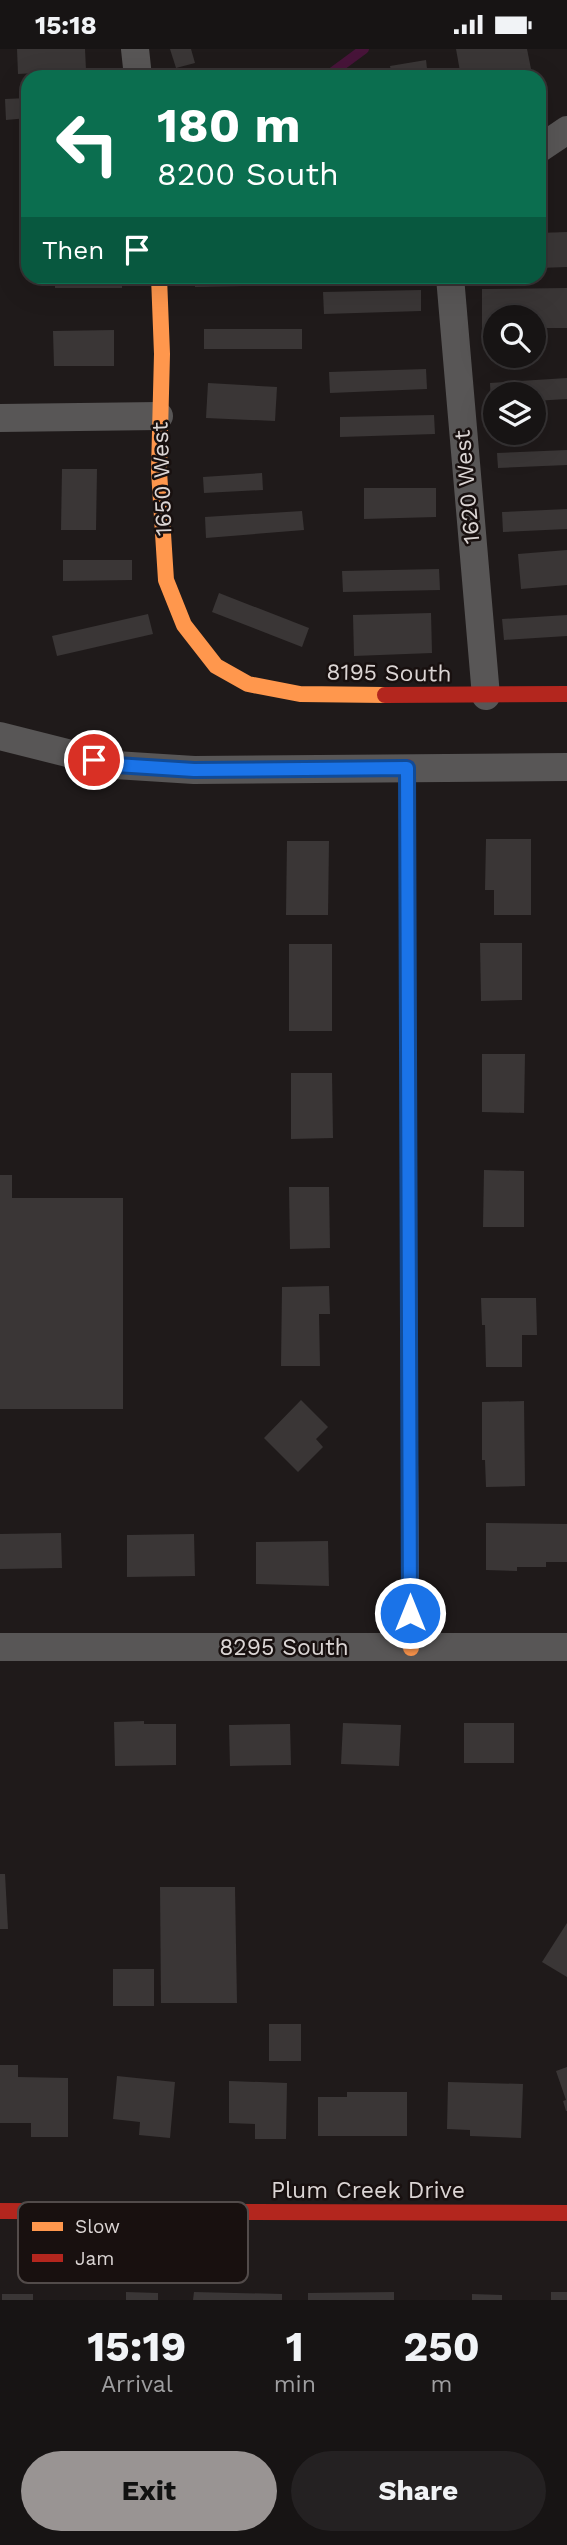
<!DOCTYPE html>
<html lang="en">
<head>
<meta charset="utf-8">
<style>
  body { margin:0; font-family:"Work Sans",sans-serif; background:#242122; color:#f1f3f6; height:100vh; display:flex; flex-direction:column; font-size:26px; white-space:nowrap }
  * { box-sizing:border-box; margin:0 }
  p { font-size:23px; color:#9e9ea0 }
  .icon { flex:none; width:38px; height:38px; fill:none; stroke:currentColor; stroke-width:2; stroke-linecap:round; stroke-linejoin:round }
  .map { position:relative; height:2251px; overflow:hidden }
  .side { display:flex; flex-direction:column; background:#171414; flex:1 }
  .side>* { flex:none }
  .top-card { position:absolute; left:21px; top:21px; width:525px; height:214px; border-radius:21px; box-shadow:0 7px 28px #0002,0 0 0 2px #363334; background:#0b6e4f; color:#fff; overflow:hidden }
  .fabs { position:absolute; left:483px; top:256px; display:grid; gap:14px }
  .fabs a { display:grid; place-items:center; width:63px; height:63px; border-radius:50%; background:#171414; box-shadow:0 7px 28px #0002,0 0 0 2px #363334; font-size:35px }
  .pin { position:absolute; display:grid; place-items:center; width:60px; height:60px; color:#fff; margin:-30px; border:4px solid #fff; border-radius:50%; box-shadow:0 2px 7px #0007 }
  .me { position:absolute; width:77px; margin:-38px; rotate:0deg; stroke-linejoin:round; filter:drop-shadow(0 0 5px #0008) }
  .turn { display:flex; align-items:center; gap:24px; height:147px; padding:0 21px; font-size:32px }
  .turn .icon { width:91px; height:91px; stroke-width:2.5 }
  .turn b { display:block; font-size:49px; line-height:60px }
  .then { display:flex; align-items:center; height:66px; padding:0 21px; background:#0003; gap:14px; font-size:26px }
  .eta { display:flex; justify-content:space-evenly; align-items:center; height:119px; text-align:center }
  .eta b { font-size:42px; font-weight:700; line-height:49px }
  .cta { display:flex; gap:14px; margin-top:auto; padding:14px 21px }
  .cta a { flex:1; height:80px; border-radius:42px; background:#999493; color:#111; font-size:28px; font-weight:700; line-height:80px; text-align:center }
  .cta a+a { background:#242122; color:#f1f3f6 }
  .status { display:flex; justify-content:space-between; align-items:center; height:49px; padding:0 35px; background:#171414; direction:ltr }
  .status svg { height:19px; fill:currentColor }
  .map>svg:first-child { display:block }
</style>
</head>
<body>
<div class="status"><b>15:18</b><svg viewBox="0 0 49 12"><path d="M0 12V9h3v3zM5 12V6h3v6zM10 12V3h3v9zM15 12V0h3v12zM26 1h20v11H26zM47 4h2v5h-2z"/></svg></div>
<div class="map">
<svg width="567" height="2251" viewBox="0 0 567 2251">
  <rect width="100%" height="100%" fill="#1f1a1a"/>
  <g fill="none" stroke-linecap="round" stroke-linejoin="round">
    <polyline stroke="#471439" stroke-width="10" points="326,28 364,0"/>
  </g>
  <g fill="#3a3636">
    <polygon points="17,0 85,0 86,21 18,25"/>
    <polygon points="170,0 191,0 195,14 176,19"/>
    <polygon points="456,0 527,0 531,20 487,28 461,28"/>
    <polygon points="426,11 428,28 392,28 390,17"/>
    <polygon points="28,49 28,69 6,71 5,50"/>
    <polygon points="567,183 567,218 539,219 539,184"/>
    <rect x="55" y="228" width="67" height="11"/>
    <polygon points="195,228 297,228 298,236 195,238"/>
    <polygon points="567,239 567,279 534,279 534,268 495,268 495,280 482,280 482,240"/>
    <polygon points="421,241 421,262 324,265 323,243"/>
    <rect x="204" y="280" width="98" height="20"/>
    <polygon points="114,281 114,317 54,317 53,282"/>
    <polygon points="426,320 427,340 330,344 329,323"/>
    <polygon points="567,329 567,350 534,352 534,345 495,345 495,355 491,355 490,334"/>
    <polygon points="208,334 277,338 275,372 206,369"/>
    <polygon points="434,366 435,385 340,388 340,368"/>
    <polygon points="567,401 567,416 498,419 497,404"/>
    <polygon points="62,420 97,420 96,481 61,481"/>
    <polygon points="262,424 263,441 204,444 203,428"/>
    <polygon points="364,439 436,439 436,468 364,470"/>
    <polygon points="567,460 567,480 503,483 502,463"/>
    <polygon points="302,462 304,481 206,489 205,468"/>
    <polygon points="567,501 567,536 521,540 518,505"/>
    <polygon points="63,511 132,511 132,531 63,532"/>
    <polygon points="439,520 440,541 343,543 342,522"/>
    <polygon points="219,544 309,579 302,598 212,563"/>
    <polygon points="431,564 432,604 354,607 353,566"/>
    <polygon points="148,565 153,585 57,607 52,587"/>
    <polygon points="567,566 567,587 504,591 502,570"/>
    <polygon points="486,790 531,790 531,866 494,866 494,841 485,841"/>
    <polygon points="287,792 329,792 328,866 286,866"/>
    <polygon points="480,894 522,894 522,951 481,952"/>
    <rect x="289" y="895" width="43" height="87"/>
    <polygon points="482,1005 525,1005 524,1064 482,1063"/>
    <polygon points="291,1024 332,1024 333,1089 291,1090"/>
    <polygon points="484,1121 524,1122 524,1178 483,1178"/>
    <polygon points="0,1126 12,1126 12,1149 123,1149 123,1360 0,1360"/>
    <polygon points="289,1138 329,1138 330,1199 290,1200"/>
    <polygon points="329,1237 330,1265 319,1265 320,1317 281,1317 282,1238"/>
    <polygon points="481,1249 536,1249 537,1286 522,1286 522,1318 486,1318 485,1276 482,1276"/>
    <polygon points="301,1351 328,1378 316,1390 323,1398 298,1423 264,1389"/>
    <polygon points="524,1352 525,1437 486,1438 485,1411 482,1411 482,1353"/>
    <polygon points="486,1474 567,1475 567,1513 546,1513 546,1518 517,1518 517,1522 486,1521"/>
    <polygon points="61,1484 62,1519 0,1520 0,1485"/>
    <polygon points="194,1485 195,1527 127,1528 127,1486"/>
    <polygon points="328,1492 329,1537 256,1535 256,1493"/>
    <polygon points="144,1672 144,1675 176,1675 176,1716 115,1717 114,1673"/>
    <polygon points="343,1674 401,1676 399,1717 341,1715"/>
    <rect x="464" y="1674" width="50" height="40"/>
    <polygon points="290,1675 291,1716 230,1717 229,1676"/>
    <polygon points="0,1825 5,1825 8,1880 0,1880"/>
    <polygon points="160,1838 235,1838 237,1954 161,1954"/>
    <polygon points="567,1874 567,1928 542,1913"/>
    <rect x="113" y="1920" width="41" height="37"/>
    <rect x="269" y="1975" width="32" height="37"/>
    <polygon points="0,2016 18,2016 18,2028 68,2029 68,2088 31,2088 31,2074 0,2074"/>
    <polygon points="567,2018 567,2062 566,2062 563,2052 566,2051 556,2022"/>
    <polygon points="117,2027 175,2033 170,2089 139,2086 140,2073 113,2070"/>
    <polygon points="229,2032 287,2034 286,2090 255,2090 255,2075 229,2074"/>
    <polygon points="448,2033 523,2035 521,2089 470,2087 470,2081 447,2080"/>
    <polygon points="347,2043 407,2043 407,2087 318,2087 318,2048 347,2048"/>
    <polygon points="126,2243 158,2244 158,2251 126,2251"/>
    <polygon points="194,2243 282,2245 282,2251 193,2251"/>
    <polygon points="394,2243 394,2251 308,2251 308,2244"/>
    <rect x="551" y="2243" width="16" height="8"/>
    <rect x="2" y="2245" width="31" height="6"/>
    <polygon points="472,2245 502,2246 502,2251 472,2251"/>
  </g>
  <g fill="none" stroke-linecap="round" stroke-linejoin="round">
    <g stroke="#585656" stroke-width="28">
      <polyline points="135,0 138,28"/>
      <polyline points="539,100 567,81"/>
      <polyline points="450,228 486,647"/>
      <polyline points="0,369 159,367"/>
      <polyline points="0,687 115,716 194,721 567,718"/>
      <polyline points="0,1598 567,1598"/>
    </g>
    <g stroke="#ff974d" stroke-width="16">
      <polyline points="159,228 162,305 159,422 166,531 184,576 216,617 248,635 300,645 385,646"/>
      <polyline points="409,1224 411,1599"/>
    </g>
    <g stroke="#b3261e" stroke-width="16">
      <polyline points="385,646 567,645"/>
      <polyline points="407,718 409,1224"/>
      <polyline points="0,2162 567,2164"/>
    </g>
  </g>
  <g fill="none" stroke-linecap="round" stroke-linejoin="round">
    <defs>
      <polyline id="route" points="94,711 116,716 194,721 407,719 410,1564"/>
    </defs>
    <use href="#route" stroke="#114b97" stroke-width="18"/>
    <use href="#route" stroke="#1a73e8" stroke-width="12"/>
  </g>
  <g text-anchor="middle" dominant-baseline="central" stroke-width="5" stroke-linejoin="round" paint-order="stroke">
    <g font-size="23" fill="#dbd5d4" stroke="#18100f">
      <text transform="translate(162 430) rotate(-92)">1650 West</text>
      <text transform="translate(467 438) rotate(-95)">1620 West</text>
      <text transform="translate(389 624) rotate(1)">8195 South</text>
      <text x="284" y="1598">8295 South</text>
      <text x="368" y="2141">Plum Creek Drive</text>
    </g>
  </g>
  <rect x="18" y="2153" width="230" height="81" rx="10" fill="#18100f" stroke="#524b4a" stroke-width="2"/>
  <rect x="32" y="2173" width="31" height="9" fill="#ff974d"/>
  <rect x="32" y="2205" width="31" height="8" fill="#b3261e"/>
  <g font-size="19" fill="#dbd5d4">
    <text x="75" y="2184">Slow</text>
    <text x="75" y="2216">Jam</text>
  </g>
</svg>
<div class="fabs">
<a><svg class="icon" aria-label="search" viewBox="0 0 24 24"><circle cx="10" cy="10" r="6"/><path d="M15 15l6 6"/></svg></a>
<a><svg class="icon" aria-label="layers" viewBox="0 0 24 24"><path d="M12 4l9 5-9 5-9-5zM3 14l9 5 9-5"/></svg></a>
</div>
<div class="pin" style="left:94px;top:711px;background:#d93025"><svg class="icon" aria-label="arrive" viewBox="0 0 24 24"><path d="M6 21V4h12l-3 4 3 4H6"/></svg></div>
<svg class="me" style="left:410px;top:1564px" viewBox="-20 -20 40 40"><circle r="17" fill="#1a73e8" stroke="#fff" stroke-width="3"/><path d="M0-11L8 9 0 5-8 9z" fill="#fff"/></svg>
<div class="top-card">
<div class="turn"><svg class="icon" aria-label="left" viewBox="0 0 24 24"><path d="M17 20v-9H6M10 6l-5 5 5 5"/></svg><div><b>180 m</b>8200 South</div></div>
<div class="then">Then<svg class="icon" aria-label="arrive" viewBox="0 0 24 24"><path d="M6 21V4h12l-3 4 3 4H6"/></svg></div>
</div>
</div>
<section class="side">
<div class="eta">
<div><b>15:19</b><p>Arrival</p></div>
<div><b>1</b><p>min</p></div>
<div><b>250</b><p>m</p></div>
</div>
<div class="cta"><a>Exit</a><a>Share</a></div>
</section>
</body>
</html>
